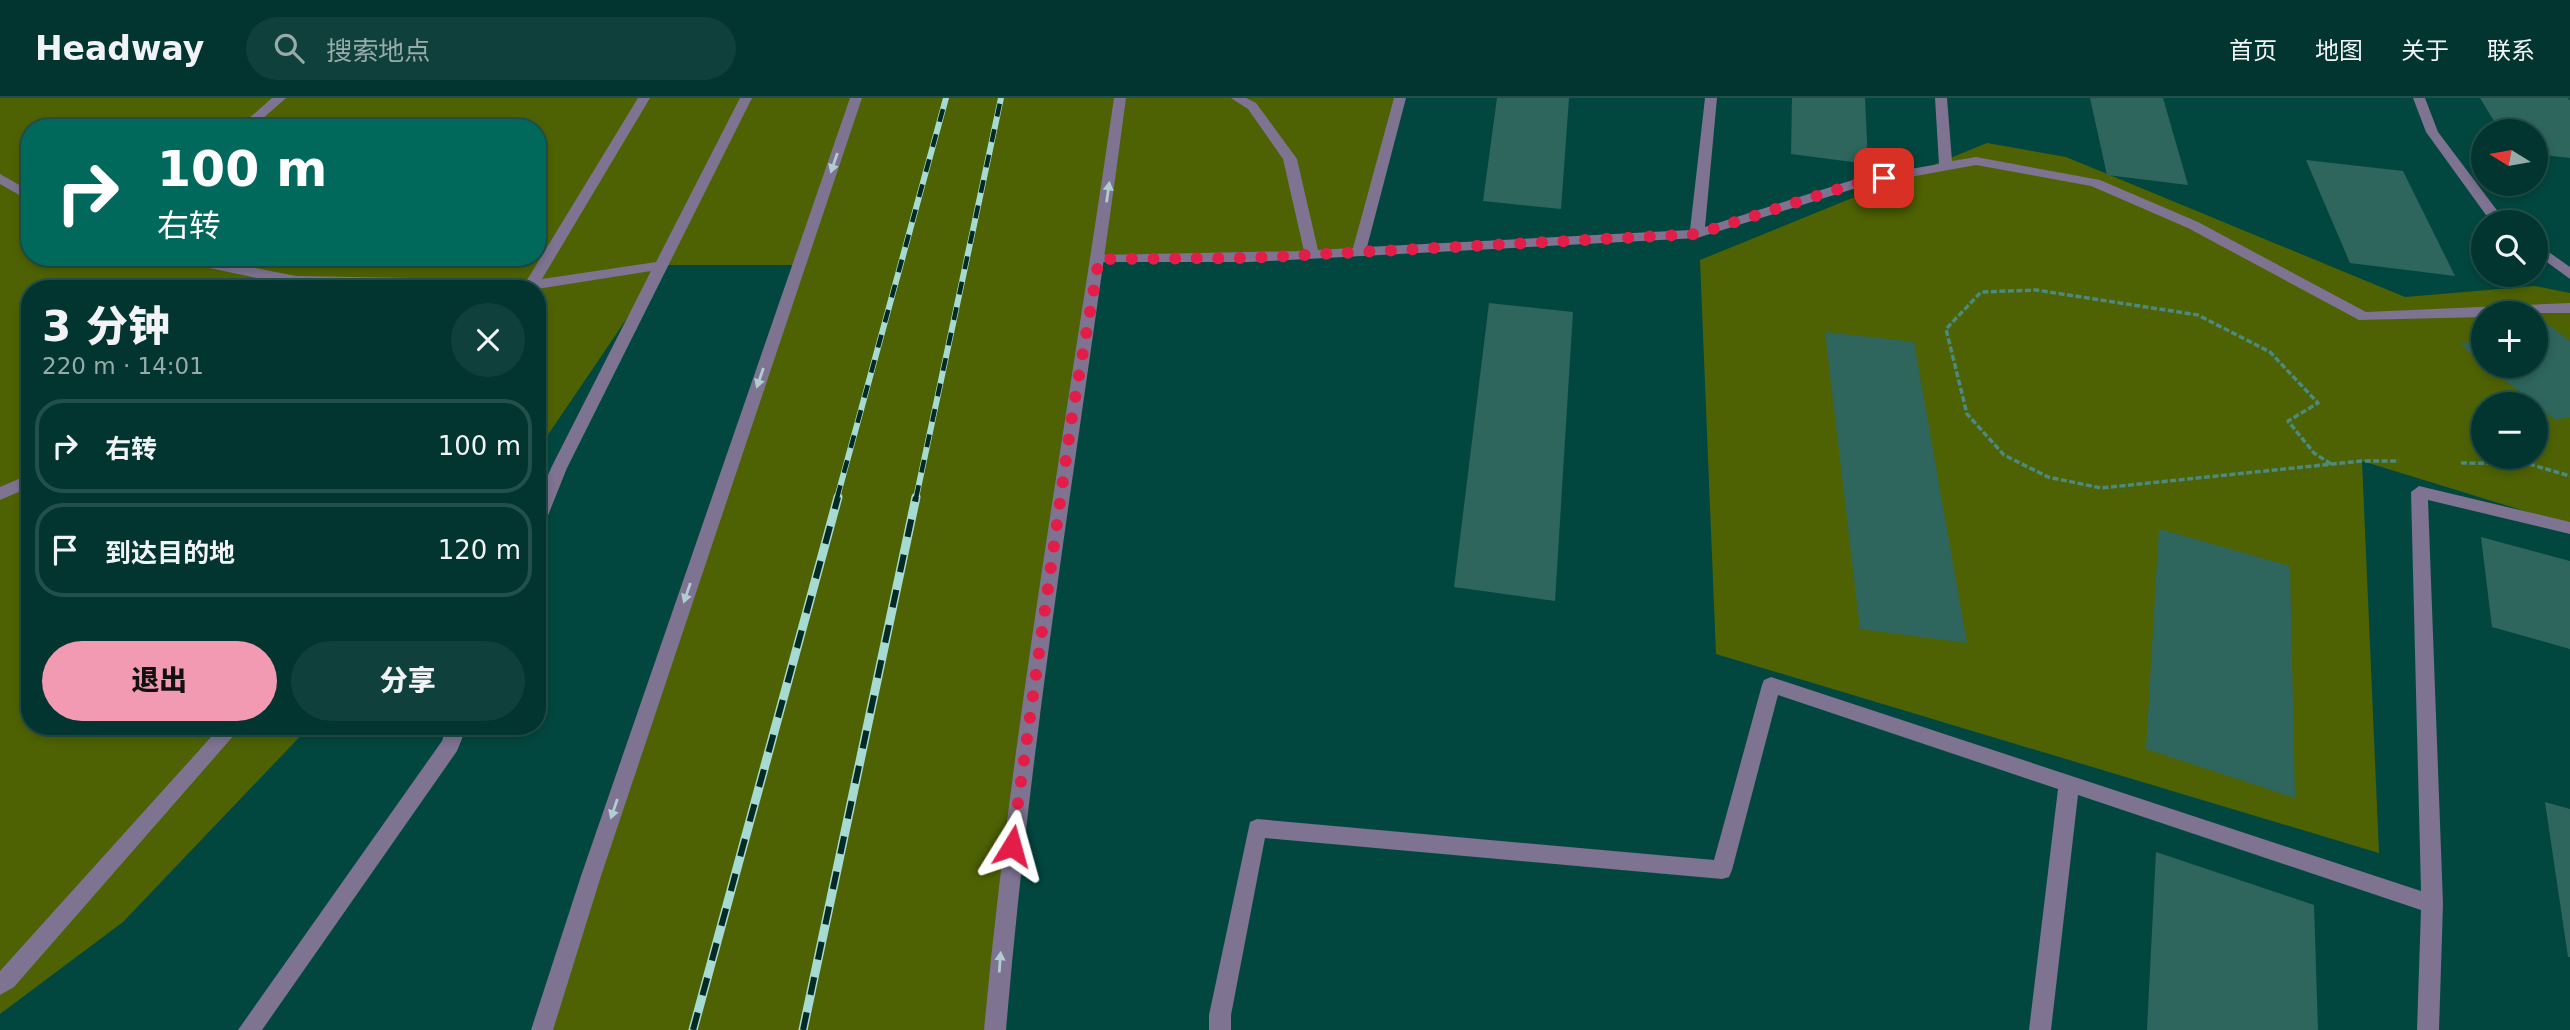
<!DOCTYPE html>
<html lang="zh">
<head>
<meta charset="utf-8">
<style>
  body { margin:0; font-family:"DejaVu Sans","Noto Sans SC",sans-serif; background:#10403b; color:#f1f3f6; height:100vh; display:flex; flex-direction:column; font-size:26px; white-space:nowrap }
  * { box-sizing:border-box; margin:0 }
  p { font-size:23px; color:#96abaa }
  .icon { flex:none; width:38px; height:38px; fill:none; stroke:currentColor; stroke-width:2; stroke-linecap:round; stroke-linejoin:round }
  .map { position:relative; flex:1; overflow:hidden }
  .sheet { position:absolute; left:21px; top:182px; width:525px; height:455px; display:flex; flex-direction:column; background:#02352f; border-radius:28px; box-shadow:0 4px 10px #0003,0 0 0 2px #23504b }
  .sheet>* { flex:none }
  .guide { position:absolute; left:21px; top:21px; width:525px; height:147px; border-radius:28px; box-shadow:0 4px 10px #0003,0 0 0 2px #23504b; background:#00695c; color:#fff; overflow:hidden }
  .needle { width:46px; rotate:281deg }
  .controls { position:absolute; left:2471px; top:21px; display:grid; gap:14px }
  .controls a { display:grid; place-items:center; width:77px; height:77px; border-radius:50%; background:#02352f; box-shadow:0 4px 10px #0003,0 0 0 2px #23504b; font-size:35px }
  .pin { position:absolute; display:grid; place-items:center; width:60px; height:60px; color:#fff; margin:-30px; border-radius:14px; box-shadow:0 4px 10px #0006 }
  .me { position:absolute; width:77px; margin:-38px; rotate:8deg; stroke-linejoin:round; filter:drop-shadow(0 0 5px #0008) }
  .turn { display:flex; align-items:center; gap:24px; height:147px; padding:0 21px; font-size:32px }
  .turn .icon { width:91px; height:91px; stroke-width:2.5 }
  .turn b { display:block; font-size:49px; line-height:60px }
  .round { display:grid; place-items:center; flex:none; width:74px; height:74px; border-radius:37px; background:#10403b }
  .overview { display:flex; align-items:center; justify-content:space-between; height:119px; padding:0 21px }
  h1 { font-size:42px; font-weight:800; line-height:52px }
  .cta { display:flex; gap:14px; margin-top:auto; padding:14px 21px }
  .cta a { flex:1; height:80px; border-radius:42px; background:#f19ab1; color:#111; font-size:28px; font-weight:800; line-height:80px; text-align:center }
  .cta a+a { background:#10403b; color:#f1f3f6 }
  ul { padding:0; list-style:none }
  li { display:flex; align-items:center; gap:21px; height:94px; margin:0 14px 10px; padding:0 7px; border:4px solid #23504b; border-radius:28px }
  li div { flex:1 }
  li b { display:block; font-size:26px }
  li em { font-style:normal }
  header { display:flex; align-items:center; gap:42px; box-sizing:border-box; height:98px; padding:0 35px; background:#02352f; border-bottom:2px solid #23504b }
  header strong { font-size:33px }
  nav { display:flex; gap:38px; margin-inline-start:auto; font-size:24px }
  .search { width:490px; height:63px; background:#10403b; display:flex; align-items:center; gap:18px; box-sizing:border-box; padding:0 24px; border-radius:38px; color:#96abaa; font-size:26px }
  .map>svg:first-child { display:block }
</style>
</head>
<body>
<header>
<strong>Headway</strong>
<div class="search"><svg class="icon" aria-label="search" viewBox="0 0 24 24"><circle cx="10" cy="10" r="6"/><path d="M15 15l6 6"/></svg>搜索地点</div>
<nav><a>首页</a><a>地图</a><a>关于</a><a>联系</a></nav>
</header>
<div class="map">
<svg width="2570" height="932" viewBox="0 0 2570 932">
  <rect width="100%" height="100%" fill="#02473f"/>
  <g fill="#4e6203" fill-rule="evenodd">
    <path d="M0,0h1400l-41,154 -260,8 -104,770h-453l256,-765h-135l-126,186v-162h-507v437h280l-187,196 -123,92zM30,30h507v129h-507z"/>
    <path d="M1987,45l79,14 339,140 130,-11 35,7v232l-208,-64 17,392 -663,-199 -16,-394zM2483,215h53v53h-53zM2483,306h53v53h-53z"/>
  </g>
  <g fill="#2e655d">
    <polygon points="1497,0 1569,0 1561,111 1483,103"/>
    <polygon points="1792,0 1865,0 1868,66 1791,56"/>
    <polygon points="2090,0 2163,0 2188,87 2107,77"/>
    <polygon points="2480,0 2568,0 2570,3 2570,60 2536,56 2536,33 2500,33"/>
    <polygon points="2306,62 2403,73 2455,178 2350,165"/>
    <polygon points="1489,205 1573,214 1555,503 1454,489"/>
    <polygon points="2547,226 2570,243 2570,319 2555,322 2487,268 2536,268 2536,229"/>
    <polygon points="1825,234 1914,244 1967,545 1860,531"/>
    <polygon points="2483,241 2483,265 2460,246"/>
    <polygon points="2159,431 2290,468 2295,700 2146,651"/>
    <polygon points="2481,439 2570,463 2570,551 2492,529"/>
    <polygon points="2545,704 2570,711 2570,859 2568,859"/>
    <polygon points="2156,754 2314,807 2318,932 2147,932"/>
  </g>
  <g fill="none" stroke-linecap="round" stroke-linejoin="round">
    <g stroke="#4b8981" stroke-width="3.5" stroke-dasharray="6 2.5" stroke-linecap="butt">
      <polyline points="2461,365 2529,366 2570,378"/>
      <polyline points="2331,366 2314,355 2288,323 2318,305 2270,254 2198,217 2036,192 1981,194 1946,231 1967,316 2004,357 2048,379 2101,390 2362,363 2399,363"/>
    </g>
    <g fill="#7e7391" fill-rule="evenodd">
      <polygon points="272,0 286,0 252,30 238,30"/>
      <polygon points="638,0 650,0 542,181 656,164 740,0 752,0 567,370 543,430 537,431 537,403 551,370 651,173 537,191 296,188 176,163 169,159 200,159 296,178 527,182"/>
      <polygon points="1231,0 1246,0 1256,5 1297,61 1318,152 1353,150 1394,0 1406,0 1367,149 1690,132 1705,0 1717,0 1705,129 1859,80 1939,66 1935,0 1947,0 1952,63 1976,59 2100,82 2198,124 2366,214 2570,205 2570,215 2483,215 2483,219 2359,222 2188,130 2091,88 1976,67 1866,87 1697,140 1249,164 1094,164 1092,161 1099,157 1304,153 1283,61 1248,11"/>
      <polygon points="2413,0 2425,0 2438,34 2496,111 2510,124 2495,124 2486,117 2426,34"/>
      <polygon points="0,76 30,93 30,103 0,86"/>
      <polygon points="2536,145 2570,169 2570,181 2536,156"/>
      <polygon points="30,376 30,389 0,402 0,389"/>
      <polygon points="2419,388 2570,424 2570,436 2428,402 2443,806 2439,932 2417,932 2421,812 2078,697 2051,932 2029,932 2058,691 1778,597 1732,772 1729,779 1722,781 1265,740 1231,917 1231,932 1209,932 1209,917 1250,724 1257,721 1714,762 1762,587 1764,582 1771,579 2421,793 2411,394"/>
      <polygon points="221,628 242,628 14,889 0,897 0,873"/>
      <polygon points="447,628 467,628 457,653 262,932 238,932 442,643"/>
    </g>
    <g fill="#7e7391" fill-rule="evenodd">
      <polygon points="850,0 862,0 601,778 553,932 531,932 581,778"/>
      <path d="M1114,0h12c-41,311 -94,619 -120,932h-22c29,-313 85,-621 130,-932z"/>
    </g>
    <defs>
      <g id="rail-far1">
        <polyline points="837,400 946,0"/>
        <polyline points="916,400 1001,0"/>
      </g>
      <g id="rail">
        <polyline points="693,932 838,399"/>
        <polyline points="803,932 916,399"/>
      </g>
    </defs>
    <use href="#rail-far1" stroke="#a6dbd3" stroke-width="6"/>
    <use href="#rail" stroke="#a6dbd3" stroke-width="9"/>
    <use href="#rail-far1" stroke="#052a25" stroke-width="4.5" stroke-dasharray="13" stroke-linecap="butt"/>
    <use href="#rail" stroke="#052a25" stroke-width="6" stroke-dasharray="18" stroke-linecap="butt"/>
  </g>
  <defs><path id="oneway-solid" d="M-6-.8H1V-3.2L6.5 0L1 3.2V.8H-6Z" transform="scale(1.75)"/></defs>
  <g fill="#b0cdd1">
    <use href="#oneway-solid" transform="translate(834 65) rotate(109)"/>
    <use href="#oneway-solid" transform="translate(1108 94) rotate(-82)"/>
    <use href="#oneway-solid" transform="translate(760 280) rotate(109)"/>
    <use href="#oneway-solid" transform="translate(687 495) rotate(109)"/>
    <use href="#oneway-solid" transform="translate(614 711) rotate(109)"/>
    <use href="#oneway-solid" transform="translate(1000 864) rotate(-86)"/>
  </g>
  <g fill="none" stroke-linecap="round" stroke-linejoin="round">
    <polyline stroke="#e11d48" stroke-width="12" stroke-dasharray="0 21.6" points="1012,748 1072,318 1099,161 1249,160 1697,136 1864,83 1884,80"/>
  </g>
</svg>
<div class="controls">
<a><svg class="needle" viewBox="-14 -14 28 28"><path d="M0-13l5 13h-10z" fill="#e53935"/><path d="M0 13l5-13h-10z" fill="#96abaa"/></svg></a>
<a><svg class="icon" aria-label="search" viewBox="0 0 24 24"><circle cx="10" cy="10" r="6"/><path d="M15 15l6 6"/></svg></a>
<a>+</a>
<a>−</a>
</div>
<div class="pin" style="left:1884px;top:80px;background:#d93025"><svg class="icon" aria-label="arrive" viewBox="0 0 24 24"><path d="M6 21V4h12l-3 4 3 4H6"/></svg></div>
<svg class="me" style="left:1012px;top:748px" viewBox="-20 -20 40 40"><path d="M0-17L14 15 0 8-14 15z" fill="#e11d48" stroke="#fff" stroke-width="4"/></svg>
<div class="guide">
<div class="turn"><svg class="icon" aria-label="right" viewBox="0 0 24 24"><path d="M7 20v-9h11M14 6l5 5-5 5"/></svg><div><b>100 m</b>右转</div></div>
</div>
<section class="sheet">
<div class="overview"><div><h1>3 分钟</h1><p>220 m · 14:01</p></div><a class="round"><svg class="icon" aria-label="close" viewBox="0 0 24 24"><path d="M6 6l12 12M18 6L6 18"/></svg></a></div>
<ul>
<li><svg class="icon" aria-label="right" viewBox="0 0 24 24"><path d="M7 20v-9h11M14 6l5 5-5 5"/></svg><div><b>右转</b></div><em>100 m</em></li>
<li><svg class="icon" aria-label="arrive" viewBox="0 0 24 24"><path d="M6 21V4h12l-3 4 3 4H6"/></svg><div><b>到达目的地</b></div><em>120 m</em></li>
</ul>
<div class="cta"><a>退出</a><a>分享</a></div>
</section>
</div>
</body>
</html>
